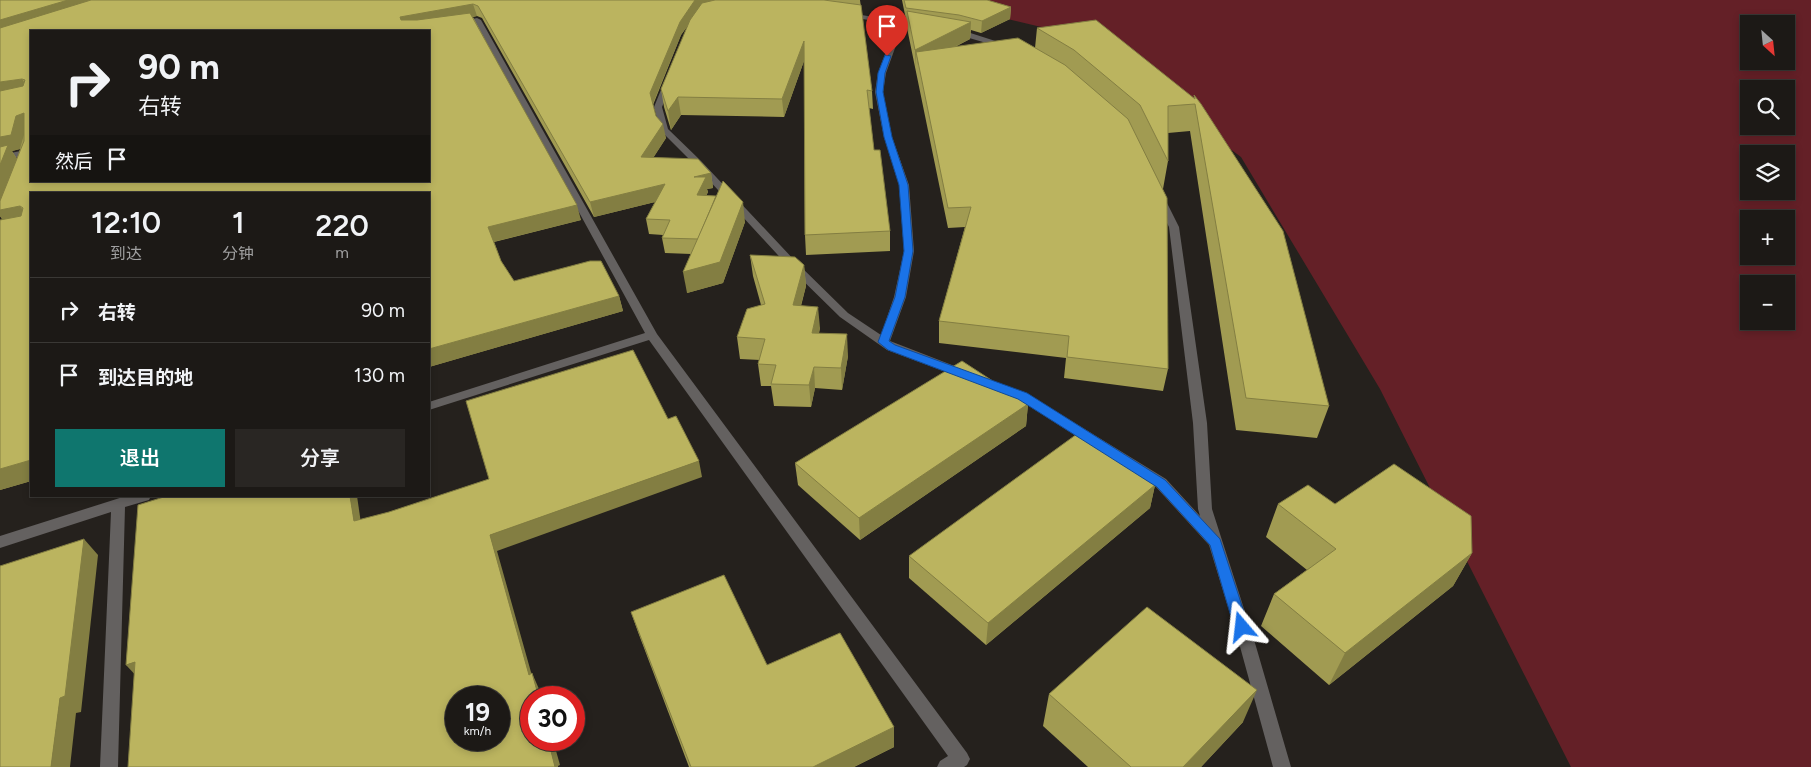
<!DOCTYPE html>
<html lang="zh">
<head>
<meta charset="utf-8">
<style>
  body { margin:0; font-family:Figtree,"Noto Sans SC",sans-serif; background:#292623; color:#f1f3f6; height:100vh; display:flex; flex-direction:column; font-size:19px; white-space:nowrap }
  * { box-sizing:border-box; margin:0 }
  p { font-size:16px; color:#a0a0a1 }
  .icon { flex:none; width:28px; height:28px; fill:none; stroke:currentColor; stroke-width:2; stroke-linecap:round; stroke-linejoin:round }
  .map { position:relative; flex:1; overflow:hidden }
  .drawer { position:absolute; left:30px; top:192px; width:400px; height:305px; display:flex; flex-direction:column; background:#1c1916; border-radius:0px; box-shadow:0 2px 8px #0003,0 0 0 1px #3a3835 }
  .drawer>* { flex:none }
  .top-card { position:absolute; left:30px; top:30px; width:400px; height:152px; border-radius:0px; box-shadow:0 2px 8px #0003,0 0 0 1px #3a3835; background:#1c1916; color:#f1f3f6; overflow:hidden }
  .needle { width:32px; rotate:153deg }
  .controls { position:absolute; left:1740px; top:15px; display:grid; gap:10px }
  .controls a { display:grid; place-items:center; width:55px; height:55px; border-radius:0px; background:#1c1916; box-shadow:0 2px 8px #0003,0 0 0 1px #3a3835; font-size:25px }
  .speed { position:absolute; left:445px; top:686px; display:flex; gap:10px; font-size:25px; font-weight:700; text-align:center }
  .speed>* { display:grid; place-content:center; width:65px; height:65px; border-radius:50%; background:#1c1916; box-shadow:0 2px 8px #0003,0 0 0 1px #3a3835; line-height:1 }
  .speed small { font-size:12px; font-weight:400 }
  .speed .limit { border:8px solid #d22; background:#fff; color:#111 }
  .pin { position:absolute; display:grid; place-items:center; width:42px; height:42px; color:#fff; margin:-51px -21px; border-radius:50% 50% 50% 0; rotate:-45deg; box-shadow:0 0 5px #0007 }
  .pin .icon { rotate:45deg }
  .me { position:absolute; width:55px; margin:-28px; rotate:343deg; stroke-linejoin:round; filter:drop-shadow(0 0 4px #0008) }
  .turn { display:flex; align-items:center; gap:18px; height:105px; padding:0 25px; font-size:22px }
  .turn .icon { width:65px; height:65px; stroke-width:2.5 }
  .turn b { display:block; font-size:35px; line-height:42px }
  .then { display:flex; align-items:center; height:48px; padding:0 25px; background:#0003; gap:10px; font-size:19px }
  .eta { display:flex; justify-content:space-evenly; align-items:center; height:85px; text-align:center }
  .eta b { font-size:30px; font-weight:600; line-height:35px }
  .cta { display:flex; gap:10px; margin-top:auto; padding:10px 25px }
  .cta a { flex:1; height:58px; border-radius:0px; background:#0f766e; color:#fff; font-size:20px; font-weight:600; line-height:58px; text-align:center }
  .cta a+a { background:#292623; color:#f1f3f6 }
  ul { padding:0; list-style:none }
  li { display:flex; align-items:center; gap:15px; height:65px; padding:0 25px; border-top:1px solid #3a3835 }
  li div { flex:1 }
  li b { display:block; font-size:19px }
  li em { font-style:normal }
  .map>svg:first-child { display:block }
</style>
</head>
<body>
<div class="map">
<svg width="1811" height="767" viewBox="0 0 1811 767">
  <rect width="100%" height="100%" fill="#25211d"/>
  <path fill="#642027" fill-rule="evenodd" d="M928,0h883v767h-240l-191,-378 -139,-232 -162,-121zM1749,24h37v37h-37zM1749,89h37v37h-37zM1749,154h37v37h-37zM1749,219h37v37h-37zM1749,284h37v37h-37z"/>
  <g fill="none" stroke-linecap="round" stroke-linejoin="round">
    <g fill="#646160" fill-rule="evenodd">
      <polygon points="843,12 923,25 927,27 923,29 903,26 886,73 883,92 892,137 909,185 914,251 906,297 890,341 970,372 972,375 970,378 962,378 887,350 840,317 788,266 695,165 660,130 654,107 665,80 669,78 673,80 662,107 668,129 701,161 796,262 848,313 881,335 894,297 904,251 899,185 884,137 875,92 878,73 896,25 846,16 842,14"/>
      <polygon points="477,18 481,20 657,334 967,753 970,759 967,765 964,767 937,767 940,761 948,756 649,340 429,410 429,402 645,333 475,22 457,25 453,23"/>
      <polygon points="952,29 958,29 1014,47 1007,49 952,33"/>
      <polygon points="31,149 31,155 0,161 0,155"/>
      <polygon points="1160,196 1165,199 1179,227 1207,423 1212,509 1255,643 1291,767 1273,767 1239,643 1209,545 1156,487 1018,399 987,388 985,385 991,381 1026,393 1166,479 1200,516 1198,509 1193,423 1169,227 1155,199"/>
      <polygon points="126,496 151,496 149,500 125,507 118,767 100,767 111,512 0,548 0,536"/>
    </g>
  </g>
  <g fill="#a19b52" fill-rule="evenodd">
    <path d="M0,0h860l12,91 1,18 -4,-1 5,42 16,81v20l-84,4 -1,-20 -1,-174 -20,56 -103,-2 -10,15 -7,-23 -3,-18 28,-65 -8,11 -28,70 3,11 10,22 -13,20 58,15 2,15 -6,1 1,3 -2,4 39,26 -22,61 -36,10 4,-39 -26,-1 -3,-15 1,-3 -14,-1 -3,-15 9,-17 -61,15 -112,-199 -5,-2 -4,1 108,203 -87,22 7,19 13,20 105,15 4,15 -194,56v-173h-398v287l-31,9 2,-271 -2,-3zM429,31v150h-398zM20,149l-3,10 -5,-8z"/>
    <polygon points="902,0 987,0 1011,7 1010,19 981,33 971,30 970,39 955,47 1035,48 1037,28 1194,98 1194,95 1329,406 1317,438 1236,430 1190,131 1168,133 1168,161 1163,189 1168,369 1163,391 1064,378 1066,358 939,343 939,321 965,227 948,228 907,28 907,20 906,20"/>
    <polygon points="750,255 804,265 806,286 801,306 820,328 819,333 848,356 842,390 815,388 811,407 774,406 771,386 761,386 758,364 760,360 740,359 737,337 761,305 753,276"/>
    <polygon points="1028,404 1026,426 860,540 798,485 795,463"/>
    <polygon points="1155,485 1150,508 986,645 909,578 909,556"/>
    <polygon points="1278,504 1335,504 1472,553 1453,586 1329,685 1261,626 1274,594 1307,570 1266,537"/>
    <polygon points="631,612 767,665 894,727 894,747 854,767 689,767 638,632"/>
    <polygon points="1049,694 1243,722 1201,767 1088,767 1043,726"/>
  </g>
  <g fill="#837e42">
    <polygon points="68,0 114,0 0,35 0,20"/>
    <polygon points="695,0 749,0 697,12 681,35 652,106 650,93 680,22"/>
    <polygon points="473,4 477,16 404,29 400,17"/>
    <polygon points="1011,7 1010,19 981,33 982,21"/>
    <polygon points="971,22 970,39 918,65 916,52 915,67 915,50"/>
    <polygon points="804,41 805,58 784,117 782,99"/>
    <polygon points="22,79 31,92 0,97 0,82"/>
    <polygon points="678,97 681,115 671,130 668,111"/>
    <polygon points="24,113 25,131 20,149 12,151 17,159 0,207 0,137 16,116"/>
    <polygon points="663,124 666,138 644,172 641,157"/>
    <polygon points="711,173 713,188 707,189 708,192 699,210 694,177"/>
    <polygon points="665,184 667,199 594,217 590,202"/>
    <polygon points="743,202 745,222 723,283 687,293 683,272"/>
    <polygon points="577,205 581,220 493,242 488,227"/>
    <polygon points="20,206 31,221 7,226 0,216 0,210"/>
    <polygon points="804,265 806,286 795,327 793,305"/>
    <polygon points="619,296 623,311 429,367 429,349"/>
    <polygon points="818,307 820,328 814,354 812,333"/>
    <polygon points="847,334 848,356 842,390 841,368"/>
    <polygon points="814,367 815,388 811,407 809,385"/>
    <polygon points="1028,404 1026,426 860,540 859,518"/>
    <polygon points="31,460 31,481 0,490 0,469"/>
    <polygon points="699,461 702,477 497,551 536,690 529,675 490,535"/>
    <polygon points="1155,485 1150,508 986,645 988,623"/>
    <polygon points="350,496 357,496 363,537 354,521"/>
    <polygon points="84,539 98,555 81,712 76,713 70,767 51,767 60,698"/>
    <polygon points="1472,553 1453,586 1329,685 1345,653"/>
    <polygon points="135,662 140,680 126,665"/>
    <polygon points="532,673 539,689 542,698 539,698"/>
    <polygon points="1257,690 1243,722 1201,767 1183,767"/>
    <polygon points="894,727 894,747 854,767 813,767"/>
    <polygon points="551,740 553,740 560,765 558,766 558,767 555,767 551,751"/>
  </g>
  <g fill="#bbb45f" stroke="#837e42" fill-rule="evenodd">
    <polygon points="0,0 68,0 0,20"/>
    <path d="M91,0h604l-15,22 -30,71 6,23 7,8 -22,33 57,2 13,14 -17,4h12l-9,18 19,1 -18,43 -36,-1 8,-18 -24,-1 19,-35 -75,18 -112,-196 -5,-2 -73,13 1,3h16l53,-7 107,192 -89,22 13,34 13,20 76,-20h11l18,35 -190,53v-155h-398v266l-31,9v-249l21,-4 2,-8 -3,-2 -20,4v-9l24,-60v-28l-8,3 -5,19 -11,2v-46l23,-5 2,-6 -3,-1 -22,3v-54zM31,31h398v150h-398z"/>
    <polygon points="715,0 824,0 861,5 872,91 867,90 874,150 880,150 890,231 805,235 804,41 782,99 678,97 668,111 661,89 690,20 702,3"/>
    <polygon points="904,0 987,0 1011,7 982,21 959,15 906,8"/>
    <polygon points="907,11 971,22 915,50"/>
    <polygon points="1096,20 1195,99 1194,95 1201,104 1283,231 1329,406 1246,398 1195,104 1168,106 1168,161 1140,105 1074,50 1037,28"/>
    <polygon points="1018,38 1065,65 1128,119 1167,198 1168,369 1067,357 1069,336 939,321 971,207 948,208 916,52"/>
    <polygon points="8,145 0,165 0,147"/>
    <polygon points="723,181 743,202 720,262 683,272"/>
    <polygon points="750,255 795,257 804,265 793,305 818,307 812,333 847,334 841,368 814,367 809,385 771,384 776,365 758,364 765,339 737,337 747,309 765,304"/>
    <path d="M633,350l35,69 8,-3 23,45 -209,74 39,140 3,-2 7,25h-8v42h20l2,10 -2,1 4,16h-427l7,-105 -9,3 12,-160 29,-9h183l4,25 35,-9 100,-33 -23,-78zM456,698h43v42h-43z"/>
    <polygon points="962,361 1028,404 859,518 795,463"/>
    <polygon points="1077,434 1155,485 988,623 909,556"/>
    <polygon points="1394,464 1471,516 1472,553 1345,653 1274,594 1336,549 1278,504 1308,485 1335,504"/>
    <polygon points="84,539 65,696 60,698 51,767 0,767 0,566"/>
    <polygon points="724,575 767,665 840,633 894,727 813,767 691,767 631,612"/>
    <polygon points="1147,607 1257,690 1183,767 1131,767 1049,694"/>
  </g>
  <polygon fill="#1a73e8" stroke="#114b97" points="885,55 891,56 885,73 883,92 892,137 908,185 913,251 905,297 889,341 895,345 1027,393 1165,480 1220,539 1249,627 1247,631 1242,633 1236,631 1234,627 1210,545 1157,487 1018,399 888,350 878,342 895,297 904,251 899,185 884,137 876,92 878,73"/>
</svg>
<div class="controls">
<a><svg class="needle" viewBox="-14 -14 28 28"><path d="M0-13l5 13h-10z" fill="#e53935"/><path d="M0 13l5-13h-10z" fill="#a0a0a1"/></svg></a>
<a><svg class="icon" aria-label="search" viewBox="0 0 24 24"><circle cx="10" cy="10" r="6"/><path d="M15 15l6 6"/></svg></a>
<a><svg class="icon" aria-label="layers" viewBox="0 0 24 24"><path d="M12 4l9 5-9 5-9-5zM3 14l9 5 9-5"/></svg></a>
<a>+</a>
<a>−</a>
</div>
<div class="speed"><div>19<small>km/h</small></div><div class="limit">30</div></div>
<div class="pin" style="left:887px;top:56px;background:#d93025"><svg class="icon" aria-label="arrive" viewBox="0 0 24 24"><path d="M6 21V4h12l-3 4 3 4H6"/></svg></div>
<svg class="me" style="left:1242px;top:627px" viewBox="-20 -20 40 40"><path d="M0-17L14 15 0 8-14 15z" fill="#1a73e8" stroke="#fff" stroke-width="4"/></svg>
<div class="top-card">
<div class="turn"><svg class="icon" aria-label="right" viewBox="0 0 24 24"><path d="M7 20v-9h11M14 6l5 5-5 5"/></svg><div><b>90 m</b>右转</div></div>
<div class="then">然后<svg class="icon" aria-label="arrive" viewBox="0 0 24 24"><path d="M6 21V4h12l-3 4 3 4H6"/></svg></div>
</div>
<section class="drawer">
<div class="eta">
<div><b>12:10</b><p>到达</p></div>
<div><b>1</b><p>分钟</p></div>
<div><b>220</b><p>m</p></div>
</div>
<ul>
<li><svg class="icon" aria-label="right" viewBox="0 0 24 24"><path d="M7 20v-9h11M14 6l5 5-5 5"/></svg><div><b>右转</b></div><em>90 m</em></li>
<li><svg class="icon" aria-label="arrive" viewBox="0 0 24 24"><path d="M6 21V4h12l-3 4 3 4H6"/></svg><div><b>到达目的地</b></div><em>130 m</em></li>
</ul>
<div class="cta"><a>退出</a><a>分享</a></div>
</section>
</div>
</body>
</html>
